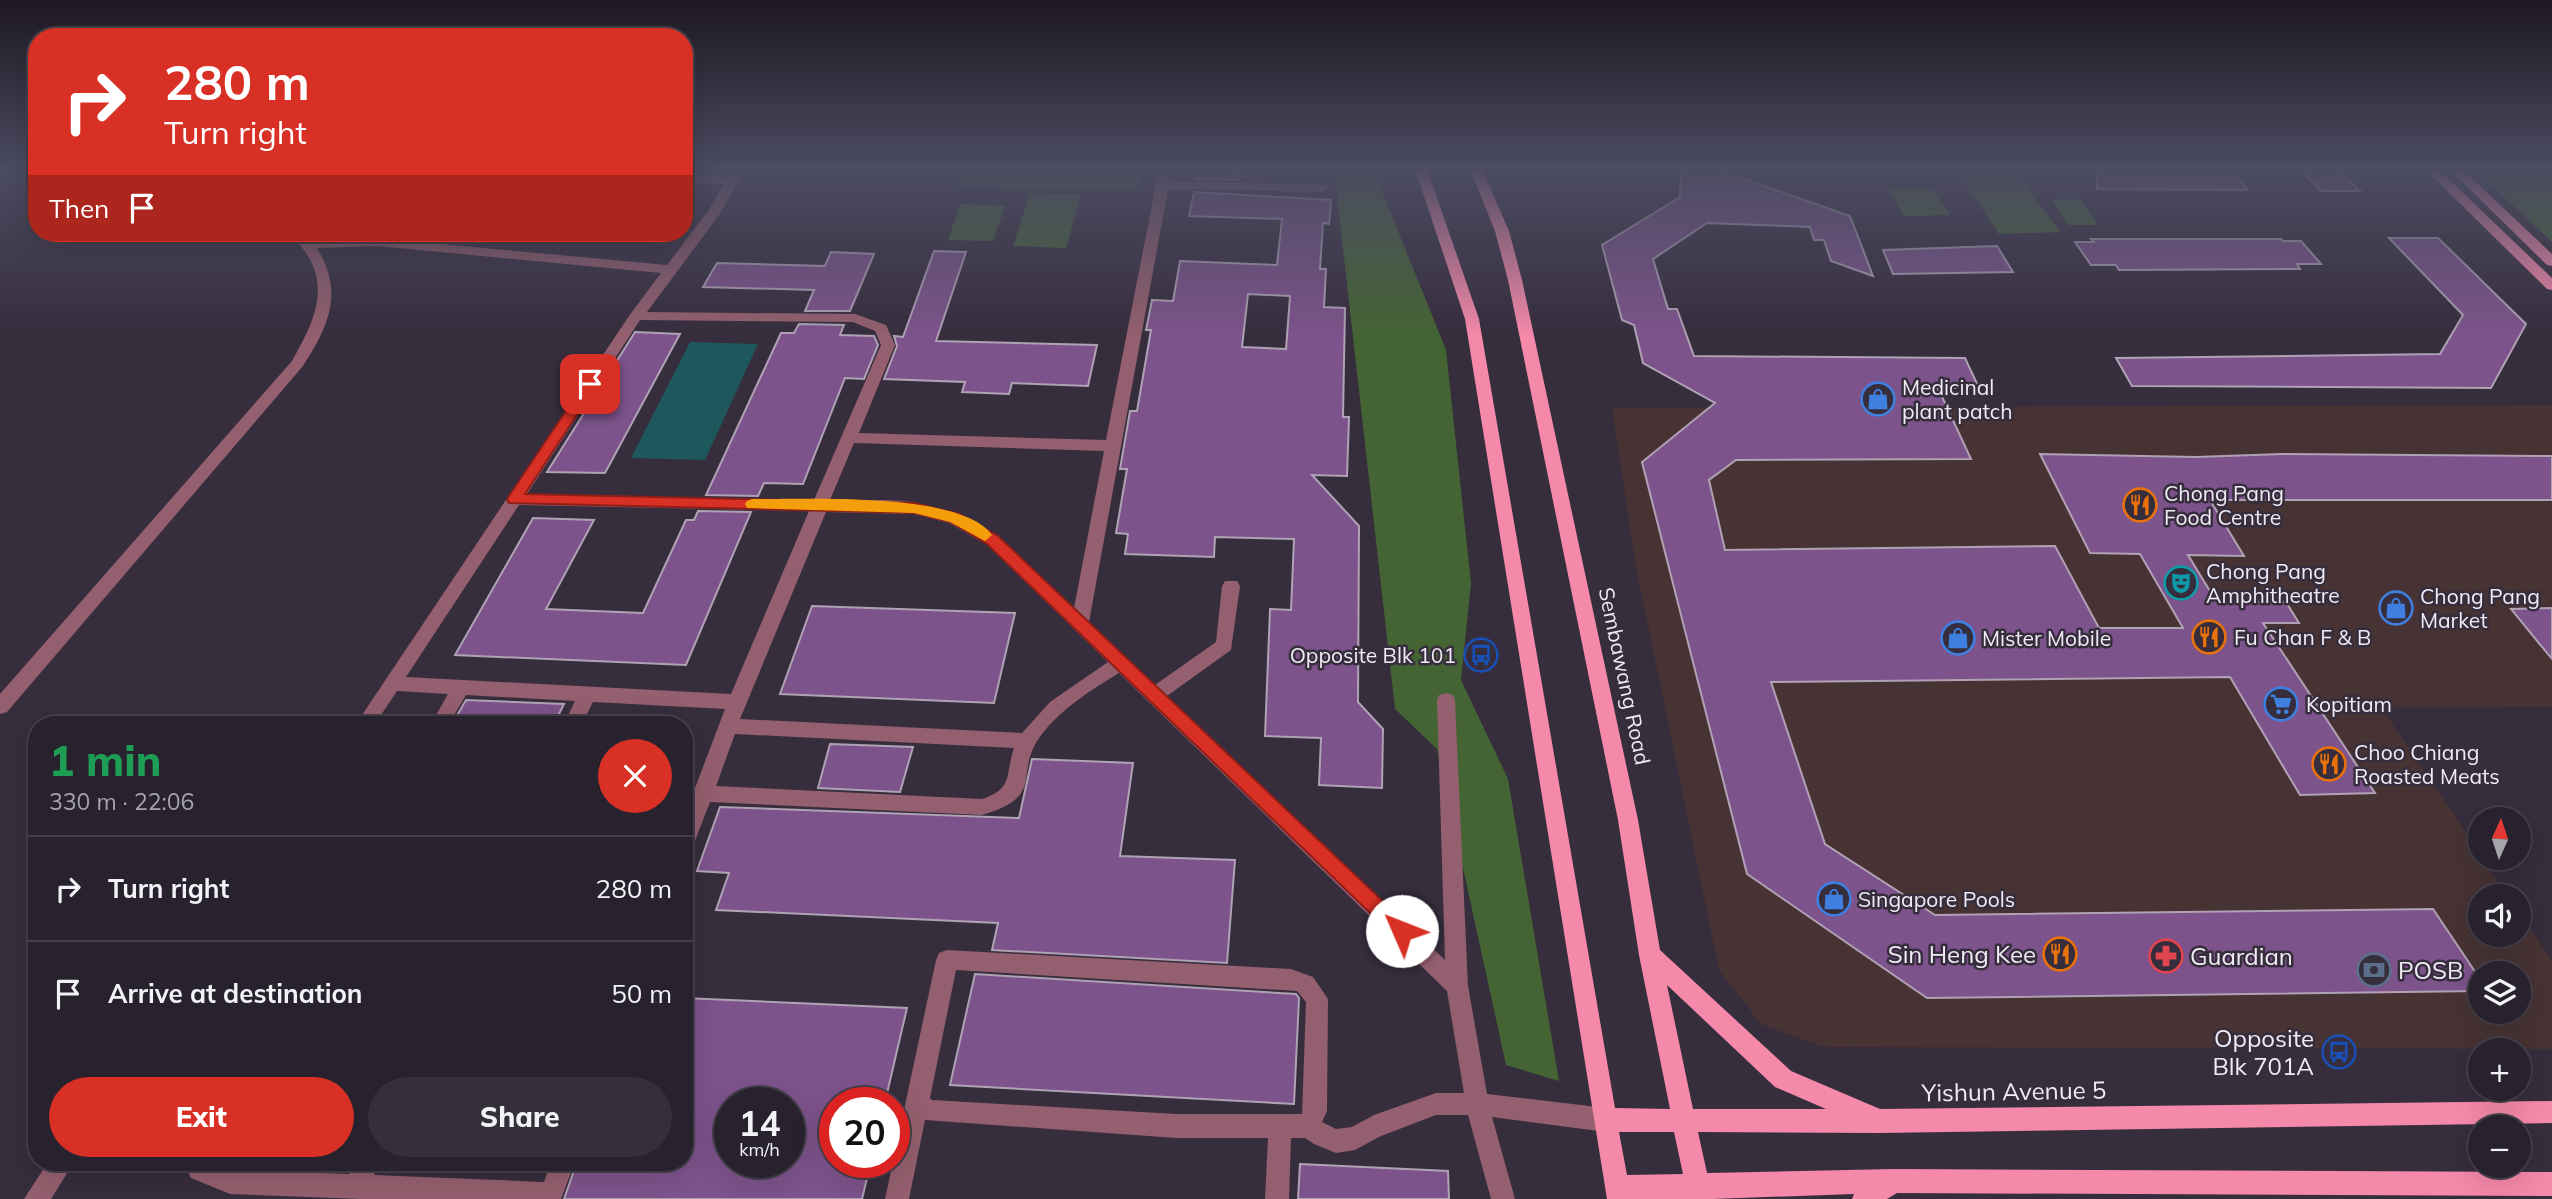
<!DOCTYPE html>
<html lang="en">
<head>
<meta charset="utf-8">
<style>
  body { margin:0; font-family:Mulish,sans-serif; background:#342f3a; color:#f1f3f6; height:100vh; display:flex; flex-direction:column; font-size:26px; white-space:nowrap }
  * { box-sizing:border-box; margin:0 }
  p { font-size:23px; color:#a5a4aa }
  .icon { flex:none; width:38px; height:38px; fill:none; stroke:currentColor; stroke-width:2; stroke-linecap:round; stroke-linejoin:round }
  .map { position:relative; flex:1; overflow:hidden }
  .drawer { position:absolute; left:28px; top:716px; width:665px; height:455px; display:flex; flex-direction:column; background:#28222e; border-radius:28px; box-shadow:0 7px 28px #0002,0 0 0 2px #443f4a }
  .drawer>* { flex:none }
  .hud { position:absolute; left:28px; top:28px; width:665px; height:214px; border-radius:28px; box-shadow:0 7px 28px #0002,0 0 0 2px #443f4a; background:#d93025; color:#fff; overflow:hidden }
  .needle { width:46px; rotate:3deg }
  .controls { position:absolute; left:2468px; top:807px; display:grid; gap:14px }
  .controls a { display:grid; place-items:center; width:63px; height:63px; border-radius:50%; background:#28222e; box-shadow:0 7px 28px #0002,0 0 0 2px #443f4a; font-size:35px }
  .speed { position:absolute; left:714px; top:1087px; display:flex; gap:14px; font-size:35px; font-weight:700; text-align:center }
  .speed>* { display:grid; place-content:center; width:91px; height:91px; border-radius:50%; background:#28222e; box-shadow:0 7px 28px #0002,0 0 0 2px #443f4a; line-height:1 }
  .speed small { font-size:18px; font-weight:400 }
  .speed .limit { border:10px solid #d22; background:#fff; color:#111 }
  .pin { position:absolute; display:grid; place-items:center; width:60px; height:60px; color:#fff; margin:-30px; border-radius:14px; box-shadow:0 4px 10px #0006 }
  .me { position:absolute; width:77px; margin:-38px; rotate:314deg; stroke-linejoin:round; filter:drop-shadow(0 0 5px #0008) }
  .turn { display:flex; align-items:center; gap:24px; height:147px; padding:0 21px; font-size:32px }
  .turn .icon { width:91px; height:91px; stroke-width:2.5 }
  .turn b { display:block; font-size:49px; line-height:60px }
  .then { display:flex; align-items:center; height:66px; padding:0 21px; background:#0003; gap:14px; font-size:26px }
  .round { display:grid; place-items:center; flex:none; width:74px; height:74px; border-radius:37px; background:#342f3a }
  .headline { display:flex; align-items:center; justify-content:space-between; height:119px; padding:0 21px }
  h1 { font-size:42px; font-weight:800; line-height:52px; color:#1e9e55 }
  .cta { display:flex; gap:14px; margin-top:auto; padding:14px 21px }
  .cta a { flex:1; height:80px; border-radius:42px; background:#d93025; color:#fff; font-size:28px; font-weight:800; line-height:80px; text-align:center }
  .cta a+a { background:#342f3a; color:#f1f3f6 }
  ul { padding:0; list-style:none }
  li { display:flex; align-items:center; gap:21px; height:105px; padding:0 21px; border-top:2px solid #443f4a }
  li div { flex:1 }
  li b { display:block; font-size:26px }
  li em { font-style:normal }
  .map>svg:first-child { display:block }
</style>
</head>
<body>
<div class="map">
<svg width="2552" height="1199" viewBox="0 0 2552 1199">
  <rect width="100%" height="100%" fill="#362d3d"/>
  <path fill="#473333" fill-rule="evenodd" d="M2552,405v302l-170,1 98,145v5h2l26,38h-28v38h38v-23l34,50v88l-728,-2 -63,-23 -42,-54 -83,-403 -24,-159zM2480,973h38v39h-38z"/>
  <g fill="#446433">
    <polygon points="963,169 1142,169 1137,190 956,187"/>
    <polygon points="1334,169 1373,169 1446,350 1471,583 1461,680 1508,779 1559,1081 1506,1065 1437,749 1395,709"/>
    <polygon points="2474,169 2552,169 2552,242"/>
    <polygon points="2019,176 2060,232 1999,234 1961,177"/>
    <polygon points="1888,189 1934,189 1950,215 1904,216"/>
    <polygon points="1030,193 1081,194 1066,248 1013,246"/>
    <polygon points="2051,199 2080,199 2098,225 2068,225"/>
    <polygon points="960,204 1005,206 993,241 948,240"/>
  </g>
  <polygon fill="#1e585c" points="690,342 758,344 705,460 631,458"/>
  <g fill="#7d538b" stroke="#b0a2b5" stroke-width="2" fill-rule="evenodd">
    <polygon points="1198,169 1240,169 1238,180 1196,179"/>
    <polygon points="1681,169 1716,169 1850,216 1873,276 1831,261 1824,240 1814,240 1810,227 1707,223 1653,259 1668,309 1677,309 1694,356 1965,358 1979,388 1938,388 1971,459 1736,460 1709,480 1725,550 2055,546 2099,628 2183,628 2140,554 2090,553 2040,454 2196,457 2282,454 2552,456 2552,500 2210,500 2244,556 2188,555 2216,601 2286,602 2299,623 2263,623 2375,793 2300,795 2230,677 1771,682 1825,844 1935,915 2433,909 2480,979 2480,991 1927,998 1747,874 1642,462 1715,403 1643,363 1634,325 1622,320 1602,245 1680,197"/>
    <polygon points="2097,169 2230,169 2248,190 2097,189"/>
    <polygon points="2299,169 2338,169 2360,191 2321,191"/>
    <path d="M1194,192l137,8 -2,24 -6,-1 -3,46h6l-2,38 21,1 -2,109h6l-2,59 -35,-1 47,51 -1,176 25,27 -1,59 -63,-3 2,-47 -56,-2 5,-127 21,1 3,-71 -79,-2 -1,20 -89,-3 3,-20 -12,-1 11,-64h-7l10,-58h7l14,-81h-5l6,-30 21,1 7,-40 97,4 5,-46 -93,-3zM1248,294l42,2 -4,53 -44,-2z"/>
    <polygon points="2389,238 2438,238 2526,324 2491,388 2132,386 2116,358 2440,354 2463,315"/>
    <polygon points="2091,239 2281,239 2283,241 2301,241 2321,264 2297,264 2300,269 2119,270 2116,265 2091,265 2075,242 2094,242"/>
    <polygon points="1997,246 2013,272 1893,274 1883,250"/>
    <polygon points="934,251 966,252 936,341 1097,345 1088,386 1012,383 1009,394 962,392 965,382 884,379 897,346 894,336 903,337"/>
    <polygon points="831,252 874,254 850,311 805,311 814,290 703,287 717,263 825,266"/>
    <polygon points="799,324 844,325 840,335 874,336 878,345 864,379 845,378 803,484 764,483 758,496 706,495 781,333 794,333"/>
    <polygon points="635,332 680,334 605,473 547,472"/>
    <polygon points="698,511 751,512 686,665 455,655 533,518 594,520 546,609 643,613 686,520 694,520"/>
    <polygon points="812,606 1015,613 994,703 780,694"/>
    <polygon points="2552,608 2552,659 2511,609"/>
    <polygon points="466,700 564,704 554,724 452,724"/>
    <polygon points="830,744 913,747 900,792 818,788"/>
    <polygon points="1032,759 1133,763 1120,856 1235,860 1227,963 992,950 998,923 716,910 729,873 697,871 720,807 1019,818"/>
    <polygon points="975,974 1296,994 1299,998 1294,1104 950,1085"/>
    <path d="M684,998l223,10 -22,94h-50v60h36l-9,37h-298l13,-37h107zM730,1102h59v60h-59z"/>
    <polygon points="1300,1164 1448,1171 1449,1199 1298,1199"/>
  </g>
  <g fill="none" stroke-linecap="round" stroke-linejoin="round">
    <g fill="#945f6e" fill-rule="evenodd">
      <path d="M734,169h12l-27,46 -72,97 208,2 31,11 9,20 -36,88 247,7 53,-271h12l-2,12 159,4 1,3 -6,4 -155,-3 -79,433 66,63 61,-43 6,-56 3,-5h12l3,5 -9,64 -64,46 278,264 -8,-260 2,-5 7,-2 7,2 2,5 13,286 19,108 119,14 8,4 4,8 -4,8 -8,4 -114,-15 23,82h-24l-23,-84h-32l-55,21 -26,14 -19,3 -22,-9 -9,-6h-14l-2,61h-24l3,-61h-92l-251,-18 -16,79h-24l51,-239 3,-7 8,-3 344,19 22,8 15,22 -1,112 -5,11 14,7 16,-2 22,-12 62,-22h28l-17,-102 -328,-318c-28,17 -57,35 -77,61 -31,40 7,61 -60,81l-272,-13 -19,49 -7,3v-37l41,-108 -132,-7 -11,22h-18l11,-23 -109,-6 -17,29h-18l17,-30 -51,-3 -22,33h-19l273,-408 32,-43 -284,-27 -60,2c27,44 12,78 -14,118l-296,346 -7,2v-20l292,-333c16,-29 35,-62 21,-95 -5,-13 -15,-22 -22,-33h14l5,7 67,-2 290,27 41,-54 16,-27 -40,-1v-8l45,2zM640,320l213,2 22,9 6,14 -67,155 -287,-6zM854,443l250,8 -30,157c-51,-48 -85,-91 -158,-105 -27,-5 -58,-2 -86,-3zM519,505l290,6 -78,183 -325,-17zM826,512l88,2 35,9 37,21 122,118 -58,40 -28,31 -282,-14zM735,734l279,14c-9,26 0,41 -32,51l-266,-13zM956,970l341,21 9,11 -4,112h-126l-244,-14 -2,-2z"/>
      <polygon points="48,1162 74,1162 51,1199 24,1199"/>
      <polygon points="188,1162 212,1162 230,1170 349,1174 356,1162 380,1162 374,1175 544,1182 551,1162 575,1162 561,1199 362,1199 230,1194 191,1178 187,1170"/>
    </g>
    <g fill="#f589aa" fill-rule="evenodd">
      <path d="M1415,169h12l52,150 136,789 55,1 -31,-154 -21,-135 -110,-540 -13,-49 -25,-62h12l27,62 13,49 116,540 22,130 131,121 89,38 672,-8v22l-673,10 -181,-1 9,41 187,-4 658,3v24l-655,-3 -10,6h-35l2,-5 -142,5h-105l-142,-880zM1667,985l108,102 51,22h-133zM1619,1132h55l9,42 -56,1z"/>
      <polygon points="2425,169 2438,169 2552,278 2552,290 2547,289"/>
      <polygon points="2449,169 2462,169 2552,254 2552,266 2547,265"/>
    </g>
  </g>
  <linearGradient id="sky" x2="0" y2="1"><stop stop-color="#1e1922"/><stop offset="0.5" stop-color="#4c4c62"/><stop offset="1" stop-color="#4c4c62" stop-opacity="0"/></linearGradient>
  <rect width="2552" height="337" fill="url(#sky)"/>
  <polygon fill="#d93025" stroke="#8d1f18" stroke-width="2" points="590,379 597,384 525,494 914,503 959,514 998,536 1408,925 1411,931 1408,937 1402,940 1395,937 987,544 950,522 914,513 509,503 507,499 509,496 586,381"/>
  <path fill="#f59e0b" d="M752,499c52,1 209,-8 240,36l-7,6 -35,-19 -36,-9 -167,-5 -2,-4 2,-3z"/>
  <defs>
    <symbol id="shop-ring" viewBox="-11 -11 22 22"><circle r="9.5" fill="#362d3d" stroke="#3f7fe0" stroke-width="1.5"/><path d="M-5-2.5h2.3a2.7 3.5 0 0 1 5.4 0H5L5.5 6h-11ZM-1.5-2.5h3a1.5 2.3 0 0 0-3 0Z" fill="#3f7fe0"/></symbol>
    <symbol id="restaurant-ring" viewBox="-11 -11 22 22"><circle r="9.5" fill="#362d3d" stroke="#e8710a" stroke-width="1.5"/><path d="M-5-6h1v4h1v-4h1v4h1v-4h1v5L-1.5 .5V6h-2V.5L-5-1ZM5-6V6H3V1.5H1.5Q1.5-4 5-6Z" fill="#e8710a"/></symbol>
    <symbol id="theatre-ring" viewBox="-11 -11 22 22"><circle r="9.5" fill="#362d3d" stroke="#0f9aa8" stroke-width="1.5"/><path d="M-5-5.5Q0-4 5-5.5V0Q5 5 0 6Q-5 5-5 0ZM-3.3-2.5H-1v1.5H-3.3ZM1-2.5H3.3v1.5H1ZM-2.8 1Q0 5.5 2.8 1Z" fill="#0f9aa8"/></symbol>
    <symbol id="bus-ring" viewBox="-11 -11 22 22"><circle r="9.5" fill="#362d3d" stroke="#1a4fb4" stroke-width="1.5"/><path d="M-5-6H5V4H4V6H2V4H-2V6H-4V4H-5ZM-3.5-4V0h7V-4ZM-3.5 1.2v1.5H-2V1.2ZM2 1.2v1.5H3.5V1.2Z" fill="#1a4fb4"/></symbol>
    <symbol id="supermarket-ring" viewBox="-11 -11 22 22"><circle r="9.5" fill="#362d3d" stroke="#3f7fe0" stroke-width="1.5"/><path d="M-6-5.5h2.5l.6 2H6L4.5 2H-2.5L-4.4-4H-6ZM-1.5 3.2a1.3 1.3 0 1 0 .1 0ZM3 3.2a1.3 1.3 0 1 0 .1 0Z" fill="#3f7fe0"/></symbol>
    <symbol id="pharmacy-ring" viewBox="-11 -11 22 22"><circle r="9.5" fill="#362d3d" stroke="#e0444e" stroke-width="1.5"/><path d="M-2-6h4v4h4v4h-4v4h-4v-4h-4v-4h4Z" fill="#e0444e"/></symbol>
    <symbol id="bank-ring" viewBox="-11 -11 22 22"><circle r="9.5" fill="#362d3d" stroke="#5c6f8a" stroke-width="1.5"/><path d="M-6-4H6V4H-6ZM0-2.3a2.3 2.3 0 1 0 0 4.6a2.3 2.3 0 1 0 0-4.6Z" fill="#5c6f8a"/></symbol>
  </defs>
  <g fill-rule="evenodd">
    <use href="#shop-ring" x="1859" y="380" width="38" height="38"/>
    <use href="#restaurant-ring" x="2121" y="486" width="38" height="38"/>
    <use href="#theatre-ring" x="2162" y="564" width="38" height="38"/>
    <use href="#shop-ring" x="2377" y="589" width="38" height="38"/>
    <use href="#restaurant-ring" x="2190" y="618" width="38" height="38"/>
    <use href="#shop-ring" x="1939" y="619" width="38" height="38"/>
    <use href="#bus-ring" x="1462" y="636" width="38" height="38"/>
    <use href="#supermarket-ring" x="2262" y="685" width="38" height="38"/>
    <use href="#restaurant-ring" x="2310" y="745" width="38" height="38"/>
    <use href="#shop-ring" x="1815" y="880" width="38" height="38"/>
    <use href="#restaurant-ring" x="2041" y="935" width="38" height="38"/>
    <use href="#pharmacy-ring" x="2147" y="937" width="38" height="38"/>
    <use href="#bank-ring" x="2355" y="951" width="38" height="38"/>
    <use href="#bus-ring" x="2320" y="1033" width="38" height="38"/>
  </g>
  <g text-anchor="middle" dominant-baseline="central" stroke-width="5" stroke-linejoin="round" paint-order="stroke">
    <g font-size="21" fill="#f1ebf6" stroke="#362d3d" text-anchor="start">
      <text x="1902" y="387">Medicinal<tspan x="1902" dy="24">plant patch</tspan></text>
      <text x="2164" y="493">Chong Pang<tspan x="2164" dy="24">Food Centre</tspan></text>
      <text x="2206" y="571">Chong Pang<tspan x="2206" dy="24">Amphitheatre</tspan></text>
      <text x="2420" y="596">Chong Pang<tspan x="2420" dy="24">Market</tspan></text>
      <text x="2234" y="637">Fu Chan F &amp; B</text>
      <text x="1982" y="638">Mister Mobile</text>
      <text x="1456" y="655" text-anchor="end">Opposite Blk 101</text>
      <text x="2306" y="704">Kopitiam</text>
      <text x="2354" y="752">Choo Chiang<tspan x="2354" dy="24">Roasted Meats</tspan></text>
      <text x="1858" y="899">Singapore Pools</text>
    </g>
    <g font-size="21" fill="#f1ebf6" stroke="#362d3d">
      <text transform="translate(1625 676) rotate(78)">Sembawang Road</text>
    </g>
    <g font-size="24" fill="#f1ebf6" stroke="#362d3d" text-anchor="end">
      <text x="2036" y="954">Sin Heng Kee</text>
      <text x="2190" y="956" text-anchor="start">Guardian</text>
      <text x="2398" y="970" text-anchor="start">POSB</text>
      <text x="2314" y="1038">Opposite<tspan x="2314" dy="28">Blk 701A</tspan></text>
    </g>
    <g font-size="24" fill="#f1ebf6" stroke="#362d3d">
      <text transform="translate(2014 1091) rotate(-1)">Yishun Avenue 5</text>
    </g>
  </g>
</svg>
<div class="controls">
<a><svg class="needle" viewBox="-14 -14 28 28"><path d="M0-13l5 13h-10z" fill="#e53935"/><path d="M0 13l5-13h-10z" fill="#a5a4aa"/></svg></a>
<a><svg class="icon" aria-label="sound" viewBox="0 0 24 24"><path d="M4 9h4l5-4v14l-5-4H4zM17 9q2 3 0 6"/></svg></a>
<a><svg class="icon" aria-label="layers" viewBox="0 0 24 24"><path d="M12 4l9 5-9 5-9-5zM3 14l9 5 9-5"/></svg></a>
<a>+</a>
<a>−</a>
</div>
<div class="speed"><div>14<small>km/h</small></div><div class="limit">20</div></div>
<div class="pin" style="left:590px;top:384px;background:#d93025"><svg class="icon" aria-label="arrive" viewBox="0 0 24 24"><path d="M6 21V4h12l-3 4 3 4H6"/></svg></div>
<svg class="me" style="left:1402px;top:931px" viewBox="-20 -20 40 40"><circle r="19" fill="#fff"/><path d="M0-13L10 11 0 6-10 11z" fill="#d93025"/></svg>
<div class="hud">
<div class="turn"><svg class="icon" aria-label="right" viewBox="0 0 24 24"><path d="M7 20v-9h11M14 6l5 5-5 5"/></svg><div><b>280 m</b>Turn right</div></div>
<div class="then">Then<svg class="icon" aria-label="arrive" viewBox="0 0 24 24"><path d="M6 21V4h12l-3 4 3 4H6"/></svg></div>
</div>
<section class="drawer">
<div class="headline"><div><h1>1 min</h1><p>330 m · 22:06</p></div><a class="round" style="background:#d93025;color:#fff"><svg class="icon" aria-label="close" viewBox="0 0 24 24"><path d="M6 6l12 12M18 6L6 18"/></svg></a></div>
<ul>
<li><svg class="icon" aria-label="right" viewBox="0 0 24 24"><path d="M7 20v-9h11M14 6l5 5-5 5"/></svg><div><b>Turn right</b></div><em>280 m</em></li>
<li><svg class="icon" aria-label="arrive" viewBox="0 0 24 24"><path d="M6 21V4h12l-3 4 3 4H6"/></svg><div><b>Arrive at destination</b></div><em>50 m</em></li>
</ul>
<div class="cta"><a>Exit</a><a>Share</a></div>
</section>
</div>
</body>
</html>
